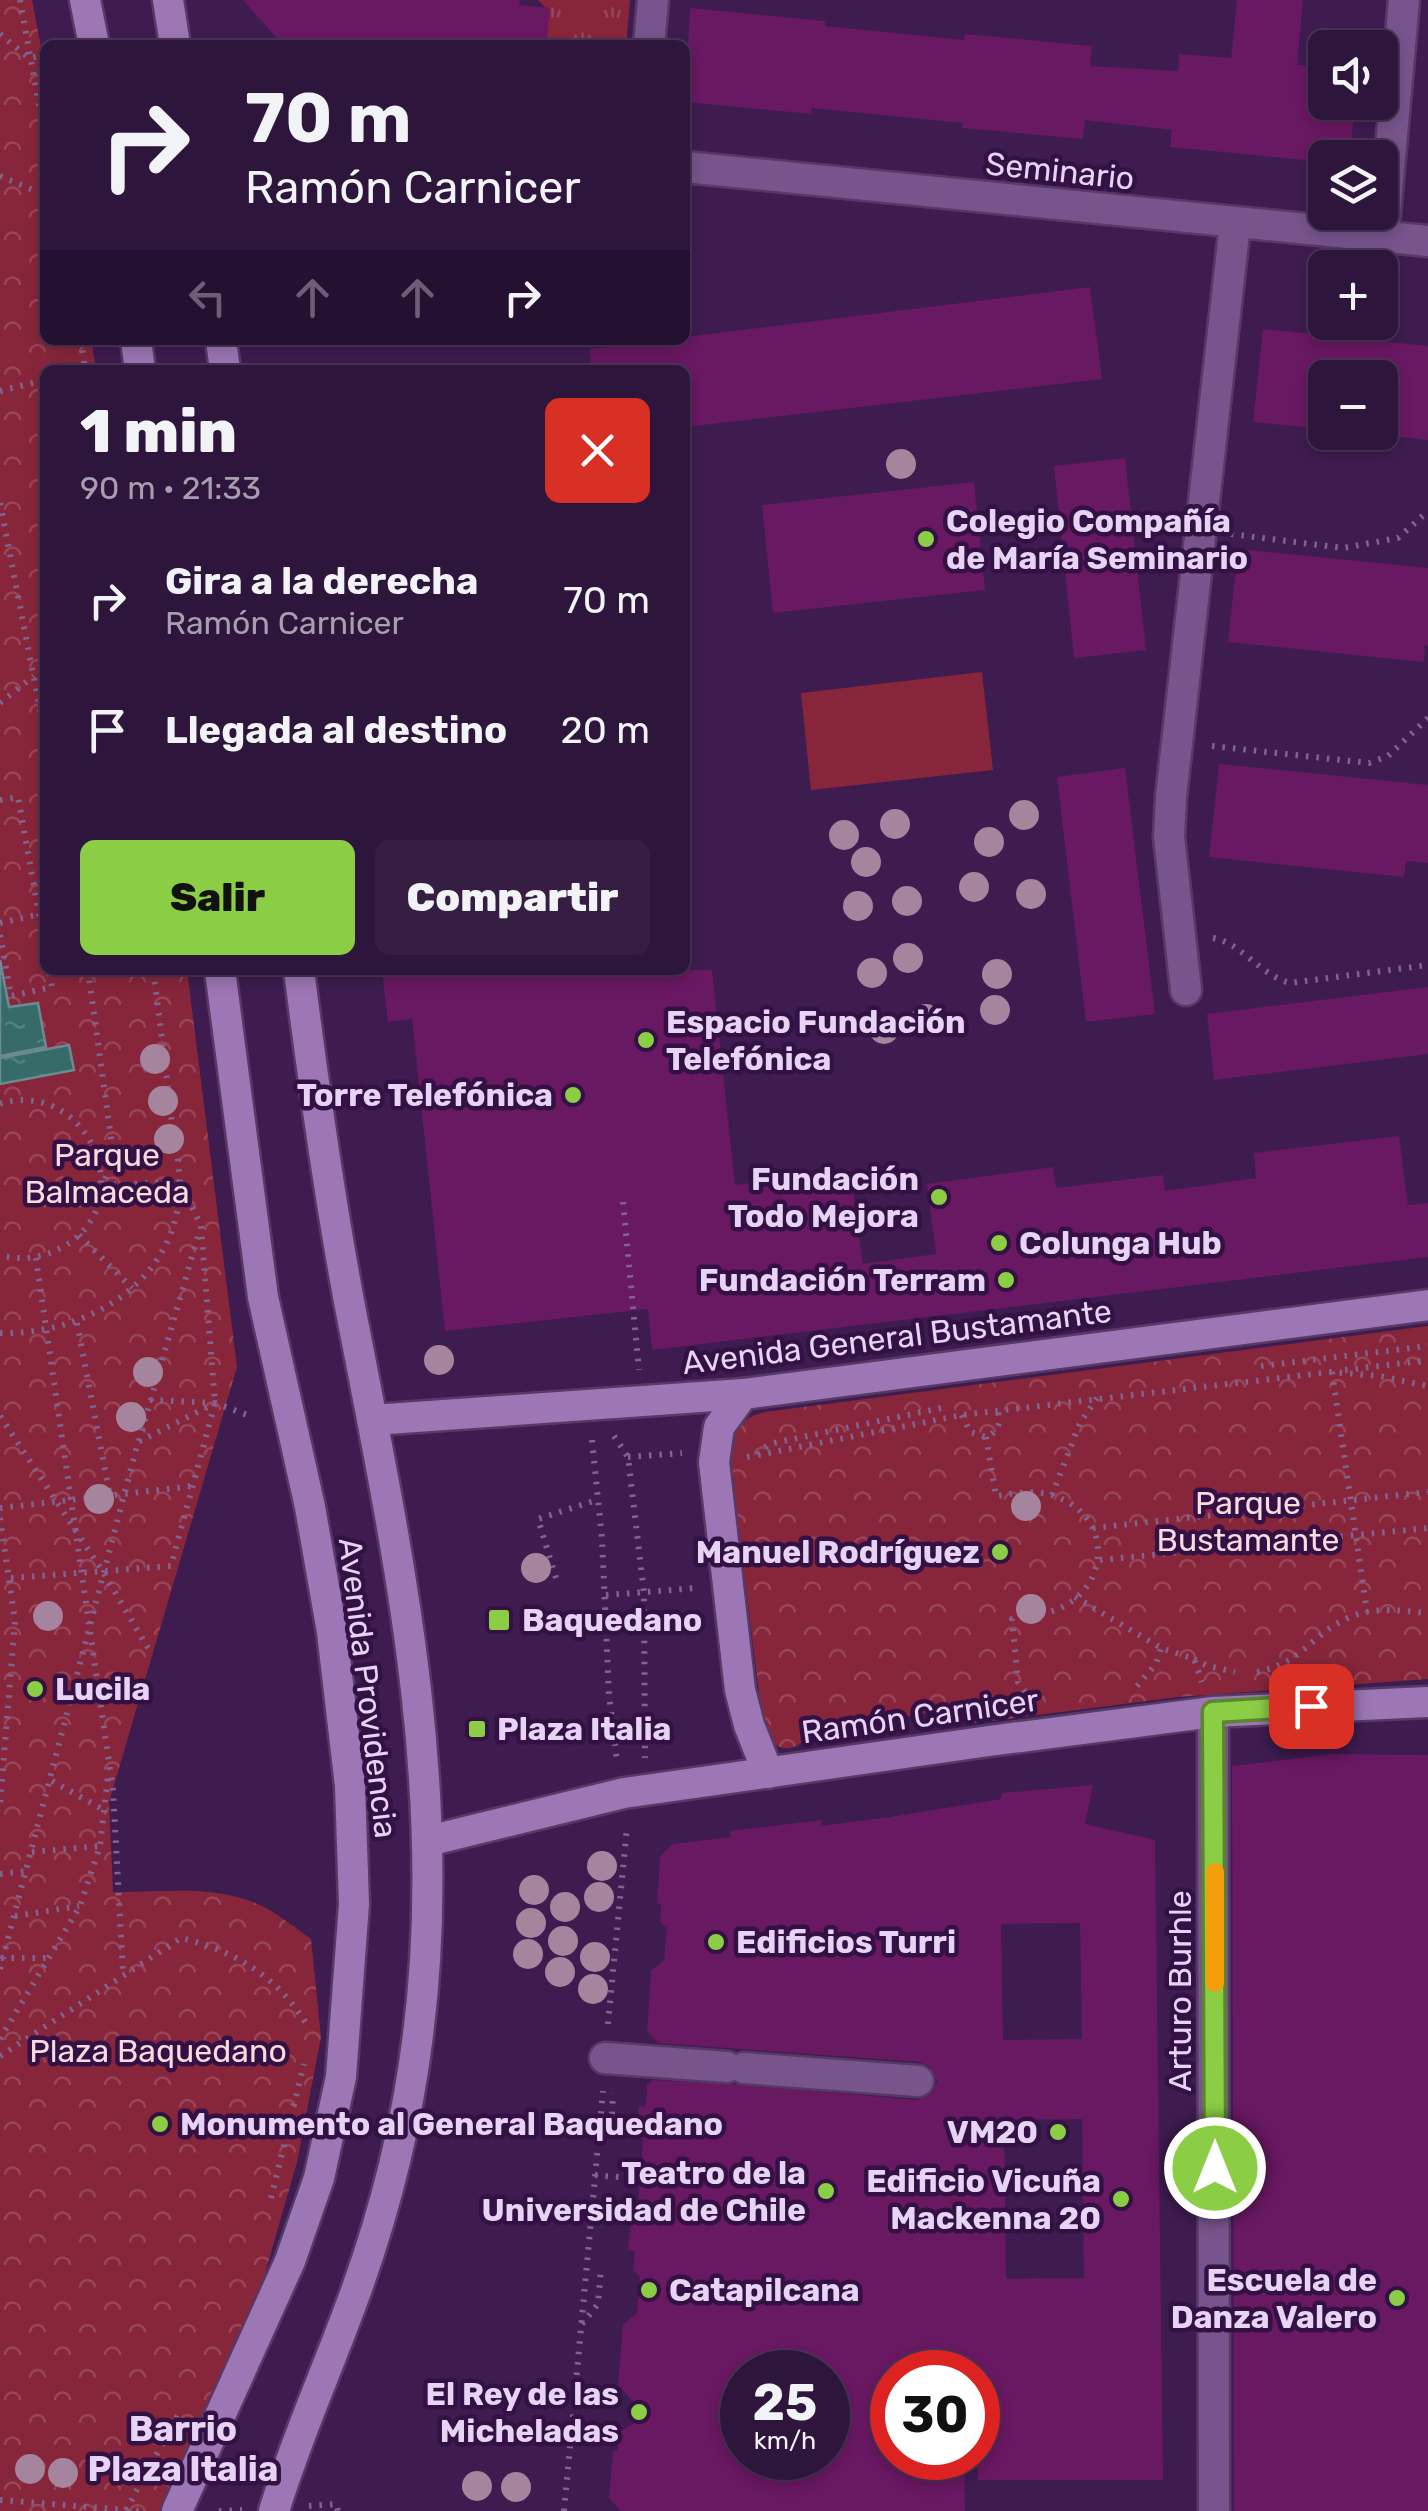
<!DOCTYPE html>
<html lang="es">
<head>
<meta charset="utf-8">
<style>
  body { margin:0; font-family:Rubik,sans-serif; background:#361e43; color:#f1f3f6; height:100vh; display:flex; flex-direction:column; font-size:38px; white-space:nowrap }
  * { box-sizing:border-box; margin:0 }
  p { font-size:32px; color:#a79faf }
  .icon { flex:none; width:55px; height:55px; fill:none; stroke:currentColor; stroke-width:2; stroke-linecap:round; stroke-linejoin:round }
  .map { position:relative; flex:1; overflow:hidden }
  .panel { position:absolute; left:40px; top:365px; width:650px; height:610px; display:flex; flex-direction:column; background:#2e153c; border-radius:15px; box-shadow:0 5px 15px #0003,0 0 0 2px #493456 }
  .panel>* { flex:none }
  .top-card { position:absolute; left:40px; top:40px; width:650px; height:305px; border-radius:15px; box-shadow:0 5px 15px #0003,0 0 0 2px #493456; background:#2e153c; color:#f1f3f6; overflow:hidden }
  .fabs { position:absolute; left:1308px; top:30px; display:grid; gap:20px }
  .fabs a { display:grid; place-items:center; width:90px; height:90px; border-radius:15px; background:#2e153c; box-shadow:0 5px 15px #0003,0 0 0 2px #493456; font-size:50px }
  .speed { position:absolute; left:720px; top:2350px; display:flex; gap:20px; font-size:50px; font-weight:700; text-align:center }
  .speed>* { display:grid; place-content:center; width:130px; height:130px; border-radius:50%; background:#2e153c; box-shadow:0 5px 15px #0003,0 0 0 2px #493456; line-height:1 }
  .speed small { font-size:25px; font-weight:400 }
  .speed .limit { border:15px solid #d22; background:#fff; color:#111 }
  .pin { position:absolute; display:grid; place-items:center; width:85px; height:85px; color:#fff; margin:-42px; border-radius:20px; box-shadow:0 5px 15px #0006 }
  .me { position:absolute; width:110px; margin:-55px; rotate:0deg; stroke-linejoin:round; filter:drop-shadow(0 0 8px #0008) }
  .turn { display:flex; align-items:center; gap:35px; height:210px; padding:0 40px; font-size:45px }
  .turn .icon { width:130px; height:130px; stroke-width:2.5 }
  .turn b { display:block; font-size:70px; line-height:85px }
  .lanes { display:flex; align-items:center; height:95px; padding:0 40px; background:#0003; justify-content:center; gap:50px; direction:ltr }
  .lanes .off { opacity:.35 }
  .round { display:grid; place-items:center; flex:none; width:105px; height:105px; border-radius:15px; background:#361e43 }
  .headline { display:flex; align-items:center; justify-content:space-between; height:170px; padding:0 40px }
  h1 { font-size:60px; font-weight:800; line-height:75px }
  .cta { display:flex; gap:20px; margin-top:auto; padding:20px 40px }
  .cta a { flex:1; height:115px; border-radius:15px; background:#8bce46; color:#111; font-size:40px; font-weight:800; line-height:115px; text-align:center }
  .cta a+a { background:#361e43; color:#f1f3f6 }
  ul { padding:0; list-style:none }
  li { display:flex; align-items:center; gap:30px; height:130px; padding:0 40px }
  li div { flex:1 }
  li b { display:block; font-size:38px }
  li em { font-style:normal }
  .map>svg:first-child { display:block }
</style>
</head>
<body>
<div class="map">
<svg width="1428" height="2511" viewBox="0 0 1428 2511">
  <defs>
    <pattern id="grass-tufts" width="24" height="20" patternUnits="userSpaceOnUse" patternTransform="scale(2.5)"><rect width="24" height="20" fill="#87263b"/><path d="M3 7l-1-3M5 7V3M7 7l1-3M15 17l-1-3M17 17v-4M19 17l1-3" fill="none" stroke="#984558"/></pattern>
    <pattern id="forest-crowns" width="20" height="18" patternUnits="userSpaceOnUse" patternTransform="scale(2.5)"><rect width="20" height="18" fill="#87263b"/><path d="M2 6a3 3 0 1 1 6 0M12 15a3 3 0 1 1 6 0" fill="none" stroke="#984558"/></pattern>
    <pattern id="water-ripples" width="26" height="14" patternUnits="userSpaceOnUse" patternTransform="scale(2.5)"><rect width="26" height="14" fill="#366b69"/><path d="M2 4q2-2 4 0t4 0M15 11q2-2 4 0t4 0" fill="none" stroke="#537f7f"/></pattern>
  </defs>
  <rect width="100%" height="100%" fill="#3e1c50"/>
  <polygon fill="url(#grass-tufts)" points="538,0 630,0 626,45 546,45 549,11"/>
  <g fill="url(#forest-crowns)">
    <path d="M0,0h32l13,68v272h46l5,30h-51v600h142l50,397 -128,435 4,90c52,1 105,-9 153,16 16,9 31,21 45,31l10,98 -24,125 -37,129 -99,220h-161v-1427l74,-14 -5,-25 -69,13 45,-11 -36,-39 -9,-48z"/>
    <path d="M1428,1326v353l-250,18 -204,26 -18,-14 -143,21c-13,17 -24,25 -44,11l-6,-16 -34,-275c3,-22 15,-33 36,-38z"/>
  </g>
  <polygon fill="#87263b" points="982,672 993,770 811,790 801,693"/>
  <g fill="url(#water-ripples)" stroke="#6b8a93" stroke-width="2.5">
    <polygon points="0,960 9,1007 38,1003 46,1047 0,1056"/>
    <polygon points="69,1045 74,1070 0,1084 0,1058"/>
  </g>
  <g fill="#691862" fill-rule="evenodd">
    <polygon points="243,0 520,0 519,5 550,8 546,45 283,45"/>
    <polygon points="1237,0 1303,0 1297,65 1325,67 1325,102 1355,102 1351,147 1332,145 1330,158 1325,158 1325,162 1170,147 1172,130 1085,120 1083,139 962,128 963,123 812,108 811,114 685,102 690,8 825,21 825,26 964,40 965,34 1092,46 1090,66 1178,71 1179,54 1231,58"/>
    <polygon points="1090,287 1102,379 685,427 685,370 591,370 590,349 685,340 685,337"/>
    <polygon points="1263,329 1428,346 1428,440 1356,432 1380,432 1380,378 1325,378 1325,429 1253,422"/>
    <polygon points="1125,458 1146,650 1074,658 1054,466"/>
    <polygon points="974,482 985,590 773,613 762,505"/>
    <polygon points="1238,549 1428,568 1428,646 1425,645 1424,662 1228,642"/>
    <polygon points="1219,764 1428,785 1428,863 1406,861 1404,877 1209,857"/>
    <polygon points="1125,768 1155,1014 1086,1022 1057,777"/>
    <polygon points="382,970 712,970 735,1185 850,1169 863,1264 936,1254 927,1184 1053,1167 1056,1188 1163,1175 1165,1191 1256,1178 1254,1153 1399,1136 1408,1205 1428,1203 1428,1257 652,1350 648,1309 445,1331 412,1019 388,1022"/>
    <polygon points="1428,987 1428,1054 1214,1080 1207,1014"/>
    <polygon points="1332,1754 1428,1755 1428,2511 1234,2511 1232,1766"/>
    <path d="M1093,1785l-8,39 70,16 8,640h-185v-108h-86v86h72l1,53h-344l-12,-13 4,-47h5l1,-19 27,-16 -28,-31 5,-60 14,-12 3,-36 -7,-7 2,-19 -7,-1 3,-32h6l6,-79h-6l2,-33 7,1 1,-22 6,-5 82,4 182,16 16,-8 4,-11 -8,-15 -10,-4 -261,-19 -11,-12 4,-60 13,-11 3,-31 -7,-7 1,-18h-4l3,-48 13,-12 58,-7 -1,-6 92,-11 -1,6 69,-9 111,-18 1,-6zM1080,1923l2,116 -79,1 -2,-116zM1082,2119l2,159 -78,1 -2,-159zM742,2372h86v86h-86z"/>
  </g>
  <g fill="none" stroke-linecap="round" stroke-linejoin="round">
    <defs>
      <g id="minor">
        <polyline points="649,45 653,0"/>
        <polyline points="685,167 1428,241"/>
        <polyline points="1383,237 1404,0"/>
        <polyline points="1186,990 1169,837 1171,797 1235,224"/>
        <polyline points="1213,1712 1214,2511"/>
        <polyline points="605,2058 727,2067"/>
        <polyline points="744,2068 918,2081"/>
      </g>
      <g id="major">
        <polyline points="85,0 94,45"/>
        <polyline points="168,0 175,45"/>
        <polyline points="136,340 140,370"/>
        <polyline points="221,340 225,370"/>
        <polyline points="743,1394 719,1427 714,1462 740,1690 749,1725 768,1773"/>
        <polyline points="373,1420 743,1394 1428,1305"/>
        <polyline points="428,1841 624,1793 989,1741 1213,1712 1428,1702"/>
        <polyline points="177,2511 290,2261 319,2178 341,2077 354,1904 350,1786 332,1632 310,1507 263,1297 220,970"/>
        <path d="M274,2511c20,-66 48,-129 72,-193 35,-91 60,-186 72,-283 31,-241 -19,-478 -65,-713 -23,-117 -39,-234 -54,-352"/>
      </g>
    </defs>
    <use href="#minor" stroke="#573966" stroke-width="35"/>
    <use href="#major" stroke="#573966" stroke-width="35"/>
    <g stroke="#806390" stroke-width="6" stroke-dasharray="2.5 8" stroke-linecap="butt">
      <polyline points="20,0 45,138"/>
      <polyline points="0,34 29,58 45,55"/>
      <polyline points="0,176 45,195"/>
      <polyline points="81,340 85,370"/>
      <polyline points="0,391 45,380"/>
      <polyline points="0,503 45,735"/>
      <polyline points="1231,534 1343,548 1398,538 1428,511"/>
      <polyline points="0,703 34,676"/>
      <polyline points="1212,746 1369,763 1388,756 1428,718"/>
      <polyline points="0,800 18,797 45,948"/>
      <polyline points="0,923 45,913"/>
      <polyline points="0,935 11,996 52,987 49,970"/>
      <path d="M1213,938c29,5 45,36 77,45l138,-18"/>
      <path d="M0,1104c55,-18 103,29 101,83 -1,50 -57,81 -101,68"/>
      <polyline points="623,1202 639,1370"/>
      <polyline points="79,1235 132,1288"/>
      <polyline points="36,1258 113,1790 123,1973"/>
      <polyline points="77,1323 110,1496"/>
      <path d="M0,1333c78,2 164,-42 178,-126 5,-28 -2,-57 -6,-84 -6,-51 -12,-102 -19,-153"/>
      <polyline points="1261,1366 1428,1346"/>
      <polyline points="1345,1370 1428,1360"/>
      <polyline points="1332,1372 1367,1612"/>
      <polyline points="150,1400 214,1403"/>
      <path d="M962,1415l8,17 16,5c12,-5 16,-15 11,-27"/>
      <polyline points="0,1416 103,1572 148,1648"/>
      <polyline points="614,1436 628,1457 644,1593 645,1758"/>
      <path d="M986,1437l10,59c20,-3 42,-7 61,1 56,21 53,90 1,112 -14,6 -31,7 -46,10l6,63 14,20"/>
      <polyline points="592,1440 602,1539 609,1695 617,1761"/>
      <polyline points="139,1441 199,1232"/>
      <polyline points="758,1455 962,1415 1331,1372 1380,1376 1428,1386"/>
      <polyline points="628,1457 682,1453"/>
      <polyline points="747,1457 756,1455 769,1444 941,1408"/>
      <polyline points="1052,1495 1080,1423 1097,1398"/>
      <polyline points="0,1508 193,1486"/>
      <polyline points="0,1518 15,1621 0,1805"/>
      <polyline points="1093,1528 1428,1492"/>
      <polyline points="1100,1560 1428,1528"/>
      <polyline points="11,1578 171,1566 215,1403 201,1226 180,1182 102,1185 114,1160 88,970"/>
      <polyline points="556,1578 538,1519 597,1500"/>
      <polyline points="606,1595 697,1588"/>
      <polyline points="1075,1597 1161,1648 1194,1659 1202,1682"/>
      <polyline points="1194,1659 1208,1666 1235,1672"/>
      <path d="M1257,1672c46,-9 56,-40 93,-55 26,-11 52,-6 78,-4"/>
      <polyline points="1137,1686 1156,1664 1161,1648"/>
      <polyline points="52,1781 104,1810"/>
      <polyline points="32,1852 100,1846"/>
      <polyline points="0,1874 27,1871"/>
      <polyline points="15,1916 79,1906"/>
      <polyline points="1,1958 48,1958"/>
      <polyline points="0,1969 138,1442 215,1403 253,1417"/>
      <polyline points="608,2024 627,1827"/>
      <polyline points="0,2039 80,1906 100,1846 108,1776"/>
      <path d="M0,2056l181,-118c56,13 99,41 128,90"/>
      <polyline points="611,2135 613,2093"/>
      <polyline points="595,2175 640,2179"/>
      <polyline points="271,2198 304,2064"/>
      <polyline points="582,2324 598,2304 601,2268"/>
      <polyline points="0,2500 142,2511"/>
      <polyline points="309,2506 336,2504 338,2511"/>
      <polyline points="126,2510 178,2415"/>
      <polyline points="219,2511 242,2510"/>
      <polyline points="564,2511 603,2091"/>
    </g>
    <use href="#minor" stroke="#77548c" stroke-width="30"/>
    <use href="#major" stroke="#9d76b5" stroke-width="30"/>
  </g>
  <g fill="#a5849e">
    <circle cx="901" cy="464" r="15"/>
    <circle cx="1024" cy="815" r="15"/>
    <circle cx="895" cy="824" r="15"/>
    <circle cx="844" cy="835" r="15"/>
    <circle cx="989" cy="842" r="15"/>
    <circle cx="866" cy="862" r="15"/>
    <circle cx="974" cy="887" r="15"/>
    <circle cx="1031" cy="894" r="15"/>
    <circle cx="907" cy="901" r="15"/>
    <circle cx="858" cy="906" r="15"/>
    <circle cx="908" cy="958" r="15"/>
    <circle cx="872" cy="973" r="15"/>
    <circle cx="997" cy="974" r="15"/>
    <circle cx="995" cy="1010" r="15"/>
    <circle cx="926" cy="1019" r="15"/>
    <circle cx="884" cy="1029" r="15"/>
    <circle cx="155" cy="1059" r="15"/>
    <circle cx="163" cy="1101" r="15"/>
    <circle cx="169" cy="1139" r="15"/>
    <circle cx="439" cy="1360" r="15"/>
    <circle cx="148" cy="1372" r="15"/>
    <circle cx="131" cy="1417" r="15"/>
    <circle cx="99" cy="1499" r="15"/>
    <circle cx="1026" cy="1506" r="15"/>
    <circle cx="536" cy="1568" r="15"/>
    <circle cx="1031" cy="1609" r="15"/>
    <circle cx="48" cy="1616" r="15"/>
    <circle cx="602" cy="1866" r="15"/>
    <circle cx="534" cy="1890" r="15"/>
    <circle cx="599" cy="1897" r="15"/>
    <circle cx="565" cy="1907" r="15"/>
    <circle cx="531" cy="1923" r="15"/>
    <circle cx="563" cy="1941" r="15"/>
    <circle cx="528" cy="1954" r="15"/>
    <circle cx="595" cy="1957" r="15"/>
    <circle cx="560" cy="1972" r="15"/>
    <circle cx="593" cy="1989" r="15"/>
    <circle cx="30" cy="2469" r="15"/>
    <circle cx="63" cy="2473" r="15"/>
    <circle cx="477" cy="2486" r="15"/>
    <circle cx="516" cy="2487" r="15"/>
  </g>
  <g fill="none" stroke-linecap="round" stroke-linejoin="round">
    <defs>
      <polyline id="route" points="1215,2168 1213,1712 1311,1706"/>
    </defs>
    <use href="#route" stroke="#5a862e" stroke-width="25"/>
    <use href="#route" stroke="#8bce46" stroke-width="18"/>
    <polyline stroke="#f59e0b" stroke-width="18" points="1215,1872 1215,1983"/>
  </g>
  <g fill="#8bce46" stroke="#331145" stroke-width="4">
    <circle cx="926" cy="539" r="10"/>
    <circle cx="646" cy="1040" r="10"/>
    <circle cx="573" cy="1095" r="10"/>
    <circle cx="939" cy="1197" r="10"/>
    <circle cx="999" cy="1243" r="10"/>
    <circle cx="1006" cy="1280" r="10"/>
    <circle cx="1000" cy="1552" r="10"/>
    <rect x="487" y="1608" width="24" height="24" rx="5"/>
    <circle cx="35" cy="1689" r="10"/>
    <rect x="467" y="1719" width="20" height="20" rx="5"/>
    <circle cx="716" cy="1942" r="10"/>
    <circle cx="160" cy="2124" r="10"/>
    <circle cx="1058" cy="2132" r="10"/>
    <circle cx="826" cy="2191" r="10"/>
    <circle cx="1121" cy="2199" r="10"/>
    <circle cx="649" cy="2290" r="10"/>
    <circle cx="1397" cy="2298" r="10"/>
    <circle cx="639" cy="2412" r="10"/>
  </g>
  <g text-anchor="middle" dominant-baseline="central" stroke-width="9" stroke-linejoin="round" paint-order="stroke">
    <g font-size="32" fill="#e7d4f4" stroke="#331145">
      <text transform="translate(1060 171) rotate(6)">Seminario</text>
      <text transform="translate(897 1337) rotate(-7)">Avenida General Bustamante</text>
      <text transform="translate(368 1688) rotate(83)">Avenida Providencia</text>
      <text transform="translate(920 1716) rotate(-8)">Ramón Carnicer</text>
      <text transform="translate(1180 1991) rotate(-90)">Arturo Burhle</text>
    </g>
    <g font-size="32" font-weight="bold" fill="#e7d4f4" stroke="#331145" text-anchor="start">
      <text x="946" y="521">Colegio Compañía<tspan x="946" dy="37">de María Seminario</tspan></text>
      <text x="666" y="1022">Espacio Fundación<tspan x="666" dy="37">Telefónica</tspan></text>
      <text x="553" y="1095" text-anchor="end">Torre Telefónica</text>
      <text x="919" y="1179" text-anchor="end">Fundación<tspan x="919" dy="37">Todo Mejora</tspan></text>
      <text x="1019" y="1243">Colunga Hub</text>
      <text x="986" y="1280" text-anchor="end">Fundación Terram</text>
      <text x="980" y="1552" text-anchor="end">Manuel Rodríguez</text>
      <text x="522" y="1620">Baquedano</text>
      <text x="55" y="1689">Lucila</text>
      <text x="497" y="1729">Plaza Italia</text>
      <text x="736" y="1942">Edificios Turri</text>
      <text x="180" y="2124">Monumento al General Baquedano</text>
      <text x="1038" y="2132" text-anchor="end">VM20</text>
      <text x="806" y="2173" text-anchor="end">Teatro de la<tspan x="806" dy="37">Universidad de Chile</tspan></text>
      <text x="1101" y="2181" text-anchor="end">Edificio Vicuña<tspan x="1101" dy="37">Mackenna 20</tspan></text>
      <text x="1377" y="2280" text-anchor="end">Escuela de<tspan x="1377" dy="37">Danza Valero</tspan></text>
      <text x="669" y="2290">Catapilcana</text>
      <text x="619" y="2394" text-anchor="end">El Rey de las<tspan x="619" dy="37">Micheladas</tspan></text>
    </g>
    <g font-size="32" fill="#f9dadd" stroke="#331145">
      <text x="107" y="1155">Parque<tspan x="107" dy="37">Balmaceda</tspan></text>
      <text x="1248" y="1503">Parque<tspan x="1248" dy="37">Bustamante</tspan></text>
      <text x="158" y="2051">Plaza Baquedano</text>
    </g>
    <g font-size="35" font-weight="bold" fill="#e7d4f4" stroke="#331145">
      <text x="183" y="2429">Barrio<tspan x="183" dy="40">Plaza Italia</tspan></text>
    </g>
  </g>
</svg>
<div class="fabs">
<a><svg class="icon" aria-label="sound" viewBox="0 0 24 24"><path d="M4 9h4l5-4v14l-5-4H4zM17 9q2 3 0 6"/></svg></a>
<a><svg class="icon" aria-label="layers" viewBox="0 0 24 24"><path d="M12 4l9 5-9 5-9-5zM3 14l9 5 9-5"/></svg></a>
<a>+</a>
<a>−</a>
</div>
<div class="speed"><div>25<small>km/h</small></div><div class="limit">30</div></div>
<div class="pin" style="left:1311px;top:1706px;background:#d93025"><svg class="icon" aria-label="arrive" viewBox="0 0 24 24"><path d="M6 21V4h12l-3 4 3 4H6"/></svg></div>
<svg class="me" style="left:1215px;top:2168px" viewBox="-20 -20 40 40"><circle r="17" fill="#8bce46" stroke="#fff" stroke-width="3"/><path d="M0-11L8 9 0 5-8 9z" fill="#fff"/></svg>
<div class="top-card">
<div class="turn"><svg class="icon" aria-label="right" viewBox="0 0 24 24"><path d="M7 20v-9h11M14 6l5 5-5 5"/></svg><div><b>70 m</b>Ramón Carnicer</div></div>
<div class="lanes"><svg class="icon off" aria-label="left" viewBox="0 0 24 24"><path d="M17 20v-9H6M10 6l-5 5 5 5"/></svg><svg class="icon off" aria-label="ahead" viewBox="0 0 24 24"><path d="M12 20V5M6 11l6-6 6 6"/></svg><svg class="icon off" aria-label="ahead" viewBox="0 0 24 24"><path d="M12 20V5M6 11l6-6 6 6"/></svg><svg class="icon" aria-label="right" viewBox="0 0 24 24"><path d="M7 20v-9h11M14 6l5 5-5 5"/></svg></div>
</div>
<section class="panel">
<div class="headline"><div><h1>1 min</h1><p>90 m · 21:33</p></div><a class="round" style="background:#d93025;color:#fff"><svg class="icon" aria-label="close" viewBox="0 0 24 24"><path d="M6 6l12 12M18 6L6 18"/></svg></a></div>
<ul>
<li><svg class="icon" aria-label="right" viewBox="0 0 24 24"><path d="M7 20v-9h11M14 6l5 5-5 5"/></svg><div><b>Gira a la derecha</b><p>Ramón Carnicer</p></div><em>70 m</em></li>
<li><svg class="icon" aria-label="arrive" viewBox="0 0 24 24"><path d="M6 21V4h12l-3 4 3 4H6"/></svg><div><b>Llegada al destino</b></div><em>20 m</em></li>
</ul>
<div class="cta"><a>Salir</a><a>Compartir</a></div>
</section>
</div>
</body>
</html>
